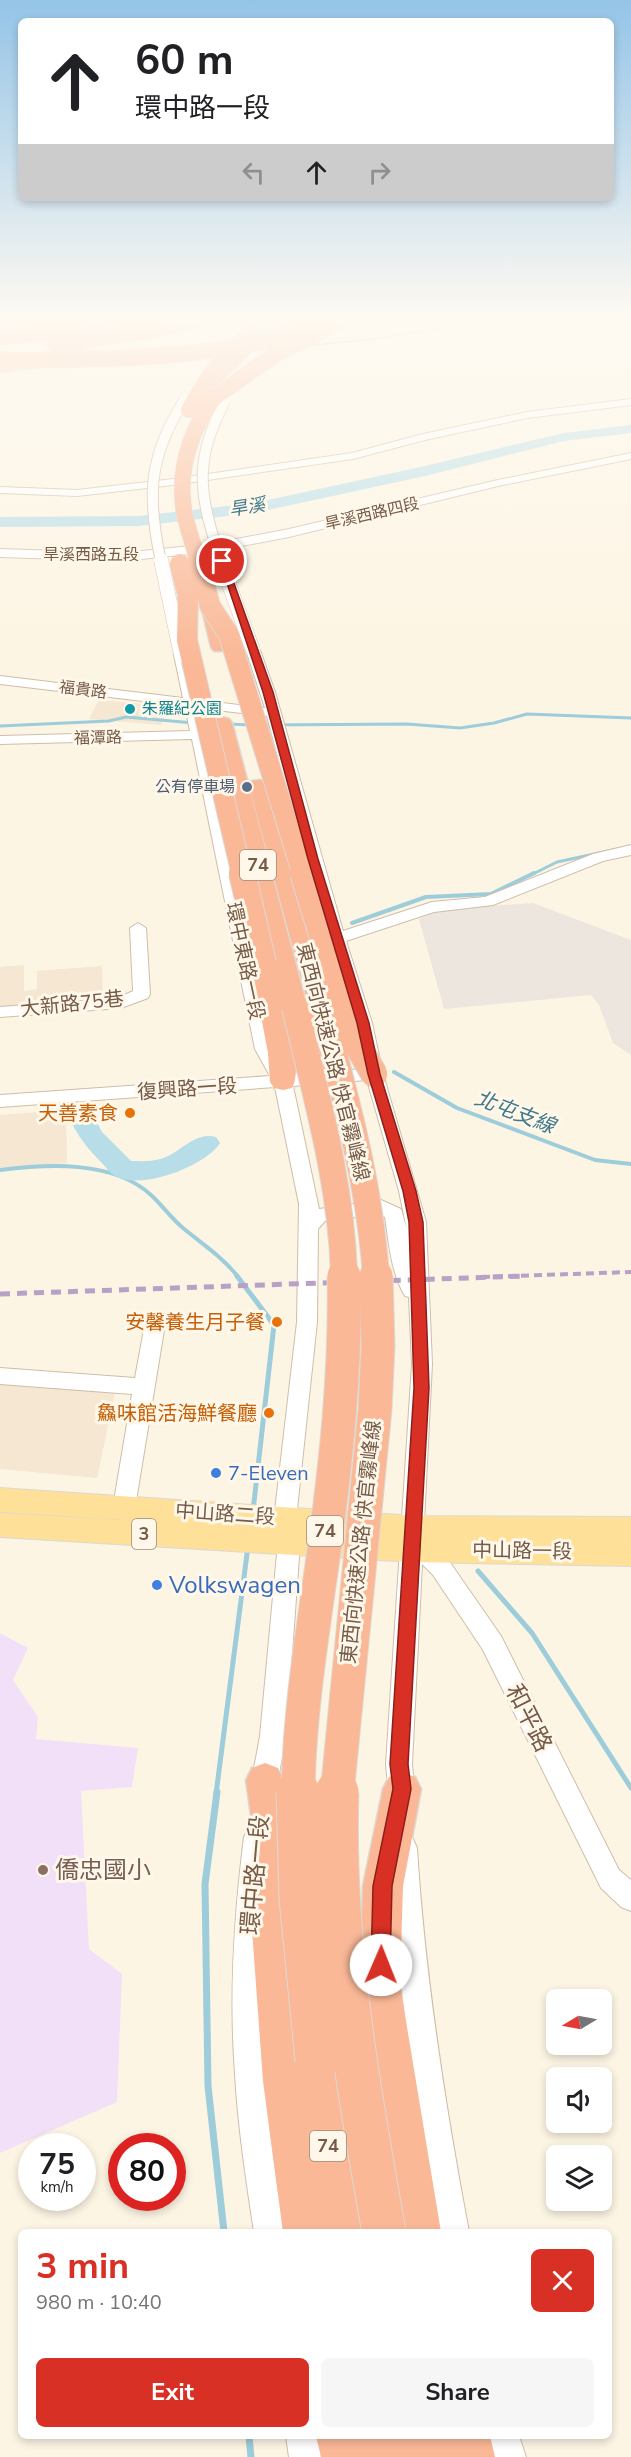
<!DOCTYPE html>
<html lang="en">
<head>
<meta charset="utf-8">
<style>
  body { margin:0; font-family:"Nunito Sans","Noto Sans TC",sans-serif; background:#f6f6f6; color:#202124; height:100vh; display:flex; flex-direction:column; font-size:22px; white-space:nowrap }
  * { box-sizing:border-box; margin:0 }
  p { font-size:20px; color:#757577 }
  .icon { flex:none; width:33px; height:33px; fill:none; stroke:currentColor; stroke-width:2; stroke-linecap:round; stroke-linejoin:round }
  .map { position:relative; flex:1; overflow:hidden }
  .drawer { position:absolute; left:18px; top:2229px; width:594px; height:210px; display:flex; flex-direction:column; background:#fff; border-radius:9px; box-shadow:0 3px 9px #0003 }
  .drawer>* { flex:none }
  .top-card { position:absolute; left:18px; top:18px; width:596px; height:183px; border-radius:9px; box-shadow:0 3px 9px #0003; background:#fff; color:#202124; overflow:hidden }
  .needle { width:39px; rotate:260deg }
  .tools { position:absolute; left:546px; top:1989px; display:grid; gap:12px }
  .tools a { display:grid; place-items:center; width:66px; height:66px; border-radius:9px; background:#fff; box-shadow:0 3px 9px #0003; font-size:30px }
  .speed { position:absolute; left:18px; top:2133px; display:flex; gap:12px; font-size:30px; font-weight:700; text-align:center }
  .speed>* { display:grid; place-content:center; width:78px; height:78px; border-radius:50%; background:#fff; box-shadow:0 3px 9px #0003; line-height:1 }
  .speed small { font-size:15px; font-weight:400 }
  .speed .limit { border:9px solid #d22; background:#fff; color:#111 }
  .pin { position:absolute; display:grid; place-items:center; width:51px; height:51px; color:#fff; margin:-26px; border:3px solid #fff; border-radius:50%; box-shadow:0 2px 6px #0007 }
  .me { position:absolute; width:66px; margin:-33px; rotate:1deg; stroke-linejoin:round; filter:drop-shadow(0 0 4px #0008) }
  .turn { display:flex; align-items:center; gap:21px; height:126px; padding:0 18px; font-size:27px }
  .turn .icon { width:78px; height:78px; stroke-width:2.5 }
  .turn b { display:block; font-size:42px; line-height:51px }
  .lanes { display:flex; align-items:center; height:57px; padding:0 18px; background:#0003; justify-content:center; gap:30px; direction:ltr }
  .lanes .off { opacity:.35 }
  .round { display:grid; place-items:center; flex:none; width:63px; height:63px; border-radius:9px; background:#f6f6f6 }
  .overview { display:flex; align-items:center; justify-content:space-between; height:102px; padding:0 18px }
  h1 { font-size:36px; font-weight:700; line-height:45px; color:#d93025 }
  .primary-button { display:flex; gap:12px; margin-top:auto; padding:12px 18px }
  .primary-button a { flex:1; height:69px; border-radius:9px; background:#d93025; color:#fff; font-size:24px; font-weight:700; line-height:69px; text-align:center }
  .primary-button a+a { background:#f6f6f6; color:#202124 }
  .map>svg:first-child { display:block }
</style>
</head>
<body>
<div class="map">
<svg width="631" height="2457" viewBox="0 0 631 2457">
  <rect width="100%" height="100%" fill="#fdf5e3"/>
  <g fill="#f5e7d1">
    <polygon points="99,700 169,706 161,725 89,719"/>
    <polygon points="24,965 24,991 37,989 37,971 102,966 103,1001 0,1009 0,967"/>
    <polygon points="66,1110 67,1163 0,1168 0,1115"/>
    <polygon points="0,1378 116,1388 97,1478 0,1469"/>
  </g>
  <polygon fill="#ece6de" points="533,903 631,940 631,1055 613,1043 599,1005 591,995 444,1009 419,919 442,909"/>
  <polygon fill="#f2e0f9" points="0,1633 28,1648 13,1680 38,1717 36,1739 138,1748 132,1787 81,1791 89,1949 122,1974 117,2102 0,2153"/>
  <g fill="none" stroke-linecap="round" stroke-linejoin="round">
    <g stroke="#9dccda" stroke-width="2">
      <polyline points="533,317 631,318"/>
      <polyline points="305,346 381,338 507,317"/>
    </g>
    <g stroke="#9dccda" stroke-width="3">
      <polyline points="227,724 251,725"/>
      <polyline points="263,725 407,724 460,728 494,723 527,714 631,718"/>
      <polyline points="0,726 109,721 126,717 194,723"/>
      <polyline points="531,875 557,862 613,850"/>
    </g>
    <g stroke="#9dccda" stroke-width="4">
      <polyline points="352,923 426,897 491,894 534,873"/>
      <polyline points="394,1072 457,1108 595,1160 631,1164"/>
      <path d="M0,1170c47,-6 113,-10 151,25 11,10 20,23 32,33 18,15 41,30 55,49"/>
    </g>
    <g stroke="#9dccda" stroke-width="5">
      <polyline points="237,1276 274,1325 253,1511"/>
      <polyline points="478,1571 532,1633 631,1788"/>
      <polyline points="216,1794 248,1546"/>
    </g>
    <g stroke="#9dccda" stroke-width="7">
      <polyline points="217,1792 205,1884 208,2086 224,2232"/>
      <polyline points="249,2436 251,2457"/>
    </g>
    <g fill="#b7dde8" fill-rule="evenodd">
      <polygon points="631,425 631,433 564,441 425,476 254,513 138,526 0,527 0,517 138,516 254,503 425,466 564,433"/>
      <path d="M76,1098l9,2 17,32 29,29c9,0 20,1 29,-2 20,-5 34,-28 56,-22l4,6c-14,23 -80,48 -105,33 -5,-2 -9,-9 -13,-13 -20,-20 -27,-32 -39,-57l4,-6z"/>
    </g>
    <defs>
      <g id="minor">
        <polygon points="314,317 325,317 293,338 287,338 287,334"/>
        <polygon points="631,399 631,405 527,418 425,440 353,459 173,485 77,496 0,493 0,487 77,490 173,479 352,453 423,434 527,412"/>
        <polygon points="631,453 631,459 498,486 289,537 210,552 122,561 0,557 0,549 122,553 210,544 289,529 498,480"/>
        <path d="M253,646l7,4 15,42 68,239 89,-29 53,-5 108,-43 38,-9v10l-28,6 -110,44 -59,7 -88,29 26,82 11,51 43,148 6,142 -9,179 16,7 10,11 52,75 118,234 12,10v31l-10,-4 -20,-19 -118,-238 -50,-75 -11,-11 -10,200 3,34 -4,9 -9,3 -9,-3 -4,-9 -3,-34 26,-400 -3,-67 -4,-1c-14,-23 -16,-53 -20,-79l-5,-3 -55,7 -7,8 -1,93 -21,197 4,24 -14,193 -10,54 -4,8 -9,4 -9,-4 -4,-8 10,-54 18,-193 -4,-24 23,-197 2,-118 -24,-117 -275,20v-12l270,-19 -15,-27 -63,-310 -192,5v-8l190,-5 -5,-25 -185,-22v-8l183,22 -9,-43 7,-4 7,4 9,45 68,8 -19,-58zM199,708l68,8 38,143 49,164 10,46 -76,5 -15,-25zM367,1080l32,111 8,39 -6,-21 -20,-9 -62,9 -26,-123z"/>
        <polygon points="138,923 146,928 150,994 148,998 121,1008 0,1017 0,1007 118,998 133,991 130,928"/>
        <polygon points="155,1316 162,1319 165,1324 135,1507 132,1514 124,1516 116,1514 113,1507 132,1394 0,1384 0,1368 135,1378 145,1324 148,1319"/>
        <path d="M257,1825l9,3 4,9c-9,79 -13,158 -6,237 4,53 12,105 20,158h-30c-8,-53 -16,-105 -19,-158 -6,-80 -1,-158 9,-237l4,-9z"/>
        <path d="M404,1835l9,4 4,9c8,129 28,257 52,384h-30c-19,-105 -36,-210 -44,-316 -2,-22 -9,-58 0,-77z"/>
        <polygon points="286,2436 318,2436 323,2457 289,2457"/>
        <polygon points="487,2436 519,2436 526,2457 492,2457"/>
      </g>
      <polygon id="major" points="0,1488 415,1516 631,1517 631,1566 413,1562 0,1537 0,1513 172,1523 0,1512"/>
      <g id="highway">
        <path d="M95,317h14c-20,47 -64,49 -109,55v-8c38,-5 78,-7 95,-47z"/>
        <polygon points="286,317 302,317 253,350 215,387 205,387 203,384 205,381 243,344"/>
        <polygon points="210,600 217,602 219,606 231,647 228,651 214,651 211,647 201,606 203,602"/>
        <path d="M222,717l7,2 3,4 75,284 -3,5 -9,3 -10,-4c4,18 17,61 7,77l-9,2 -9,-2 -4,-6 -2,-29 -17,-90 3,-5 9,-2 7,2 -58,-235 3,-4z"/>
        <polygon points="260,780 268,781 271,786 333,1006 330,1011 321,1014 312,1011 309,1006 249,786 252,781"/>
        <path d="M265,1763l13,5c23,50 11,110 14,163 2,38 7,77 10,115l15,-7 15,6 6,15 25,172h-80l-20,-151 -11,-151 2,-94 -8,-56 6,-12z"/>
        <polygon points="402,1772 415,1777 421,1789 403,1886 400,1985 441,2232 397,2232 360,1985 363,1886 383,1789 389,1777"/>
        <polygon points="316,2436 490,2436 495,2457 321,2457"/>
      </g>
    </defs>
    <use href="#minor" stroke="#cfbda9" stroke-width="2"/>
    <use href="#major" stroke="#ded8d3" stroke-width="2"/>
    <use href="#highway" stroke="#ded8d3" stroke-width="3"/>
    <use href="#minor" fill="#fff" fill-rule="evenodd"/>
    <use href="#major" fill="#fee099" fill-rule="evenodd"/>
    <use href="#highway" fill="#fab897" fill-rule="evenodd"/>
    <polyline stroke="#b8a1c7" stroke-width="4" stroke-dasharray="8 5" stroke-linecap="butt" points="482,1277 631,1272"/>
    <polyline stroke="#b8a1c7" stroke-width="5" stroke-dasharray="10 7" stroke-linecap="butt" points="0,1294 525,1276"/>
    <defs>
      <g id="minor-bridge-far1">
        <path d="M161,562c-14,-65 -13,-105 23,-161"/>
        <path d="M221,562c-21,-66 -29,-98 4,-161"/>
      </g>
      <g id="minor-bridge">
        <polyline points="161,560 181,655"/>
        <polyline points="220,560 253,650"/>
      </g>
      <g id="highway-bridge-far4">
        <polyline points="0,337 76,330"/>
        <polyline points="54,343 148,331 212,317"/>
        <path d="M0,360c105,0 207,0 308,-30"/>
        <polyline points="212,399 274,355 341,321"/>
        <path d="M189,410c17,-31 36,-58 65,-78"/>
        <path d="M198,562c-4,-17 -11,-34 -14,-51 -7,-43 7,-81 31,-115"/>
      </g>
      <g id="highway-bridge-far3">
        <polyline points="198,560 210,606 229,635 303,875"/>
        <polyline points="180,564 188,595 187,640 242,875"/>
      </g>
      <g id="highway-bridge-far2">
        <polyline points="242,873 263,963"/>
        <polyline points="303,873 355,1041 374,1074"/>
        <path d="M321,1006c24,89 49,179 55,271"/>
        <path d="M295,1007c21,89 47,178 49,270"/>
      </g>
      <g id="highway-bridge-far1">
        <path d="M298,1794c1,-79 14,-158 25,-236 13,-94 23,-187 21,-282"/>
        <polyline points="337,1794 375,1409 378,1346 376,1276"/>
      </g>
      <g id="highway-bridge">
        <polyline points="298,1792 301,1898 317,2060"/>
        <path d="M337,1792c-5,148 21,296 47,440"/>
      </g>
    </defs>
    <use href="#minor-bridge-far1" stroke="#cfbda9" stroke-width="12" stroke-linecap="butt"/>
    <use href="#minor-bridge" stroke="#cfbda9" stroke-width="15" stroke-linecap="butt"/>
    <use href="#highway-bridge-far4" stroke="#ded8d3" stroke-width="17" stroke-linecap="butt"/>
    <use href="#highway-bridge-far3" stroke="#ded8d3" stroke-width="22" stroke-linecap="butt"/>
    <use href="#highway-bridge-far2" stroke="#ded8d3" stroke-width="28" stroke-linecap="butt"/>
    <use href="#highway-bridge-far1" stroke="#ded8d3" stroke-width="35" stroke-linecap="butt"/>
    <use href="#highway-bridge" stroke="#ded8d3" stroke-width="45" stroke-linecap="butt"/>
    <use href="#minor-bridge-far1" stroke="#fff" stroke-width="10"/>
    <use href="#minor-bridge" stroke="#fff" stroke-width="14"/>
    <use href="#highway-bridge-far4" stroke="#fab897" stroke-width="16"/>
    <use href="#highway-bridge-far3" stroke="#fab897" stroke-width="20"/>
    <use href="#highway-bridge-far2" stroke="#fab897" stroke-width="26"/>
    <use href="#highway-bridge-far1" stroke="#fab897" stroke-width="33"/>
    <use href="#highway-bridge" stroke="#fab897" stroke-width="43"/>
  </g>
  <linearGradient id="sky" x2="0" y2="1"><stop stop-color="#94c4e8"/><stop offset="0.48" stop-color="#fefaf2"/><stop offset="1" stop-color="#fefaf2" stop-opacity="0"/></linearGradient>
  <rect width="631" height="661" fill="url(#sky)"/>
  <polygon fill="#d93025" stroke="#8d1f18" stroke-width="1.5" points="219,559 226,561 273,692 318,859 369,1023 380,1074 416,1191 423,1222 429,1388 408,1764 411,1789 392,1886 390,1965 387,1972 381,1975 374,1972 371,1965 373,1886 393,1789 390,1764 414,1388 409,1222 403,1191 368,1074 357,1023 308,859 263,692"/>
  <circle fill="#0f9aa8" stroke="#fff8ea" stroke-width="2" cx="130" cy="709" r="6"/>
  <circle fill="#5c6f8a" stroke="#fff8ea" stroke-width="2" cx="247" cy="787" r="6"/>
  <g fill="#e8710a" stroke="#fff8ea" stroke-width="2">
    <circle cx="130" cy="1113" r="6"/>
    <circle cx="277" cy="1322" r="6"/>
    <circle cx="269" cy="1413" r="6"/>
  </g>
  <g fill="#3f7fe0" stroke="#fff8ea" stroke-width="2">
    <circle cx="216" cy="1473" r="6"/>
    <circle cx="157" cy="1585" r="6"/>
  </g>
  <circle fill="#8d6e63" stroke="#fff8ea" stroke-width="2" cx="43" cy="1870" r="6"/>
  <g text-anchor="middle" dominant-baseline="central" stroke-width="6" stroke-linejoin="round" paint-order="stroke">
    <g font-size="16" fill="#765c48" stroke="#fff8ea">
      <text transform="translate(372 514) rotate(-13)">旱溪西路四段</text>
      <text x="91" y="555">旱溪西路五段</text>
      <text transform="translate(83 690) rotate(7)">福貴路</text>
      <text transform="translate(98 738) rotate(-1)">福潭路</text>
    </g>
    <g font-size="16" fill="#0d838f" stroke="#fff8ea" text-anchor="start">
      <text x="142" y="709">朱羅紀公園</text>
    </g>
    <g font-size="16" fill="#4e5e75" stroke="#fff8ea" text-anchor="end">
      <text x="235" y="787">公有停車場</text>
    </g>
    <g font-size="18" font-style="italic" fill="#417a8b" stroke="#fff8ea">
      <text transform="translate(247 507) rotate(-9)">旱溪</text>
    </g>
    <g fill="#fff8ea" stroke="#9f8b79" stroke-width="1.5">
      <rect x="240" y="850" width="36" height="30" rx="4.5"/>
      <rect x="307" y="1516" width="36" height="30" rx="4.5"/>
      <rect x="132" y="1519" width="24" height="30" rx="4.5"/>
      <rect x="310" y="2131" width="36" height="30" rx="4.5"/>
    </g>
    <g font-size="18" font-weight="bold" fill="#765c48">
      <text x="258" y="865">74</text>
      <text x="325" y="1531">74</text>
      <text x="144" y="1534">3</text>
      <text x="328" y="2146">74</text>
    </g>
    <g font-size="20" fill="#765c48" stroke="#fff8ea">
      <text transform="translate(245 961) rotate(78)">環中東路一段</text>
      <text transform="translate(72 1004) rotate(-6)">大新路75巷</text>
      <text transform="translate(333 1062) rotate(76)">東西向快速公路 快官霧峰線</text>
      <text transform="translate(187 1089) rotate(-4)">復興路一段</text>
      <text transform="translate(225 1514) rotate(4)">中山路二段</text>
      <text transform="translate(361 1542) rotate(-84)">東西向快速公路 快官霧峰線</text>
      <text transform="translate(522 1551) rotate(1)">中山路一段</text>
    </g>
    <g font-size="20" fill="#c56008" stroke="#fff8ea" text-anchor="end">
      <text x="118" y="1113">天善素食</text>
      <text x="265" y="1322">安馨養生月子餐</text>
      <text x="257" y="1413">鱻味館活海鮮餐廳</text>
    </g>
    <g font-size="20" fill="#366cbe" stroke="#fff8ea" text-anchor="start">
      <text x="228" y="1473">7-Eleven</text>
    </g>
    <g font-size="21" font-style="italic" fill="#417a8b" stroke="#fff8ea">
      <text transform="translate(515 1112) rotate(21)">北屯支線</text>
    </g>
    <g font-size="24" fill="#366cbe" stroke="#fff8ea" text-anchor="start">
      <text x="169" y="1585">Volkswagen</text>
    </g>
    <g font-size="24" fill="#765c48" stroke="#fff8ea">
      <text transform="translate(529 1718) rotate(63)">和平路</text>
      <text transform="translate(255 1875) rotate(-85)">環中路一段</text>
    </g>
    <g font-size="24" fill="#785e54" stroke="#fff8ea" text-anchor="start">
      <text x="55" y="1870">僑忠國小</text>
    </g>
  </g>
</svg>
<div class="tools">
<a><svg class="needle" viewBox="-14 -14 28 28"><path d="M0-13l5 13h-10z" fill="#e53935"/><path d="M0 13l5-13h-10z" fill="#757577"/></svg></a>
<a><svg class="icon" aria-label="sound" viewBox="0 0 24 24"><path d="M4 9h4l5-4v14l-5-4H4zM17 9q2 3 0 6"/></svg></a>
<a><svg class="icon" aria-label="layers" viewBox="0 0 24 24"><path d="M12 4l9 5-9 5-9-5zM3 14l9 5 9-5"/></svg></a>
</div>
<div class="speed"><div>75<small>km/h</small></div><div class="limit">80</div></div>
<div class="pin" style="left:222px;top:561px;background:#d93025"><svg class="icon" aria-label="arrive" viewBox="0 0 24 24"><path d="M6 21V4h12l-3 4 3 4H6"/></svg></div>
<svg class="me" style="left:381px;top:1965px" viewBox="-20 -20 40 40"><circle r="19" fill="#fff"/><path d="M0-13L10 11 0 6-10 11z" fill="#d93025"/></svg>
<div class="top-card">
<div class="turn"><svg class="icon" aria-label="ahead" viewBox="0 0 24 24"><path d="M12 20V5M6 11l6-6 6 6"/></svg><div><b>60 m</b>環中路一段</div></div>
<div class="lanes"><svg class="icon off" aria-label="left" viewBox="0 0 24 24"><path d="M17 20v-9H6M10 6l-5 5 5 5"/></svg><svg class="icon" aria-label="ahead" viewBox="0 0 24 24"><path d="M12 20V5M6 11l6-6 6 6"/></svg><svg class="icon off" aria-label="right" viewBox="0 0 24 24"><path d="M7 20v-9h11M14 6l5 5-5 5"/></svg></div>
</div>
<section class="drawer">
<div class="overview"><div><h1>3 min</h1><p>980 m · 10:40</p></div><a class="round" style="background:#d93025;color:#fff"><svg class="icon" aria-label="close" viewBox="0 0 24 24"><path d="M6 6l12 12M18 6L6 18"/></svg></a></div>
<div class="primary-button"><a>Exit</a><a>Share</a></div>
</section>
</div>
</body>
</html>
